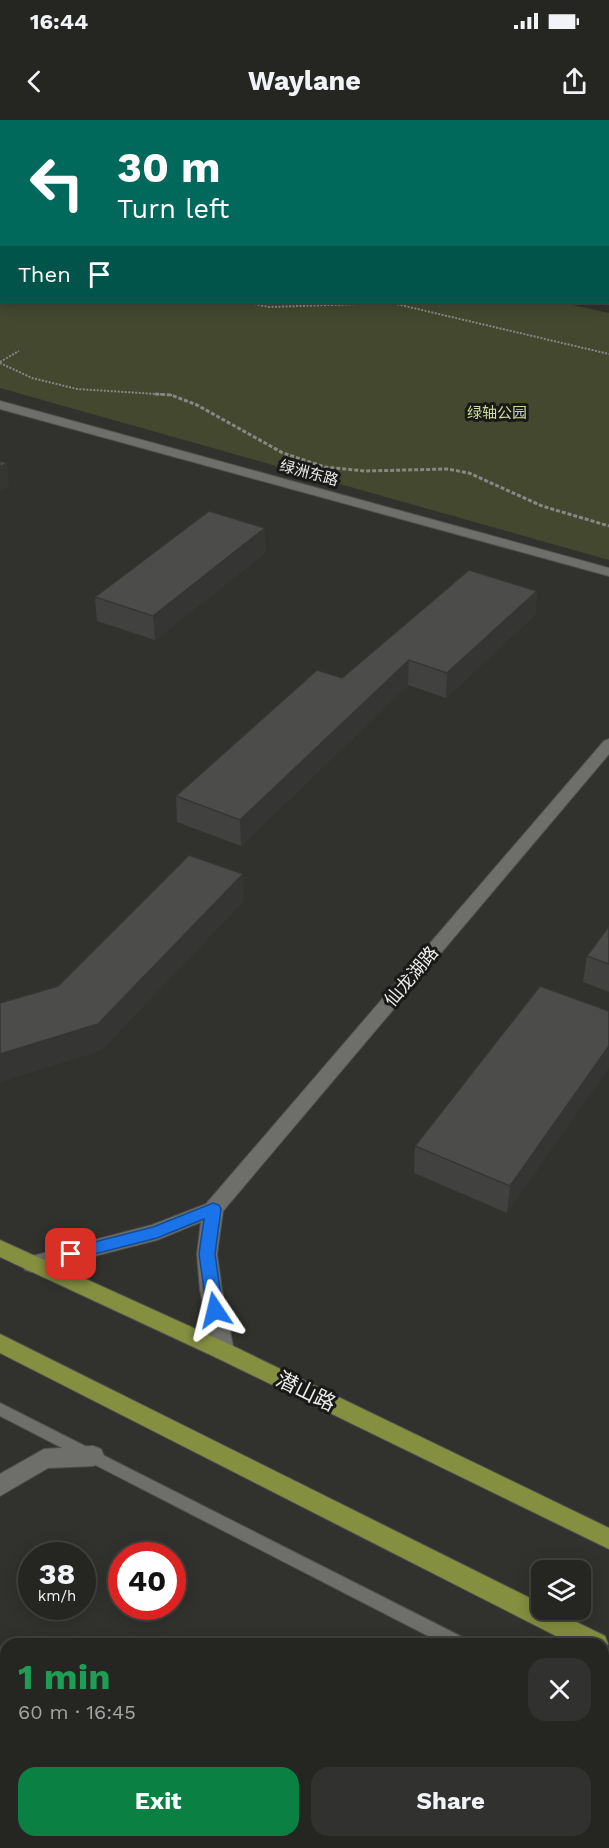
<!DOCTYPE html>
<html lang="en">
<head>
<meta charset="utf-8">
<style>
  body { margin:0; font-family:"Work Sans","Noto Sans SC",sans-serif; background:#31322f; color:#f1f3f6; height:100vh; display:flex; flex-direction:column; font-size:22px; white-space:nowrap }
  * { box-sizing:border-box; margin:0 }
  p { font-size:20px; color:#a3a5a5 }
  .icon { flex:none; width:33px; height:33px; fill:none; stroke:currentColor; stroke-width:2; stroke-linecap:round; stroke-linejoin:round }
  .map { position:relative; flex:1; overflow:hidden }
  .drawer { position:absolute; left:0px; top:1518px; width:609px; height:210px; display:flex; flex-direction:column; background:#252622; border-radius:18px 18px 0 0; box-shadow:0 3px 15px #0003,0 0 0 2px #424340 }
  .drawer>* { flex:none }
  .hud { position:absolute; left:0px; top:0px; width:609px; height:183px; box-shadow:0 3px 15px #0003,0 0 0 2px #424340; background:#00695c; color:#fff; overflow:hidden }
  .tools { position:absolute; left:531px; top:1440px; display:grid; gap:12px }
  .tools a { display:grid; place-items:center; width:60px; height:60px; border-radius:12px; background:#252622; box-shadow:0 3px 15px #0003,0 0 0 2px #424340; font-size:30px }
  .speed { position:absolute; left:18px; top:1422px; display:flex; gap:12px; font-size:30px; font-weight:700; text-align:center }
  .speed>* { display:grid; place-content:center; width:78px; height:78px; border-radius:50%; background:#252622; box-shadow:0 3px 15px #0003,0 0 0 2px #424340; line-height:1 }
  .speed small { font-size:15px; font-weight:400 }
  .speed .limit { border:9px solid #d22; background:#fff; color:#111 }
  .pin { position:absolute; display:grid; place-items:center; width:51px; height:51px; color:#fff; margin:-26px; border-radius:12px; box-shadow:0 3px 9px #0006 }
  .me { position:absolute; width:66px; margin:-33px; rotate:350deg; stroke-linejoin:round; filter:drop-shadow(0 0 4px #0008) }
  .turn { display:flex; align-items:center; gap:21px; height:126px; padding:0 18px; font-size:27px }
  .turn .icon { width:78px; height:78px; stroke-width:2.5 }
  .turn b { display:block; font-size:42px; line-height:51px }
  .then { display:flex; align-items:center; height:57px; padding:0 18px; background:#0003; gap:12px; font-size:22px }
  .round { display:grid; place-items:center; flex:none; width:63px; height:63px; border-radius:18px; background:#31322f }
  .headline { display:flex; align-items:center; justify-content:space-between; height:102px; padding:0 18px }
  h1 { font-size:36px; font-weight:700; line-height:45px; color:#1e9e55 }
  .cta { display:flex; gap:12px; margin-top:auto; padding:12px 18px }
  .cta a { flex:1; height:69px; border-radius:18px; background:#0b8043; color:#fff; font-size:24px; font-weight:700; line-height:69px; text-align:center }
  .cta a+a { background:#31322f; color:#f1f3f6 }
  .status { display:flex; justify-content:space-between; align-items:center; height:42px; padding:0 30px; background:#252622; direction:ltr }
  .status svg { height:16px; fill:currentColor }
  header { display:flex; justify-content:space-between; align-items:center; height:78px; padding:0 18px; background:#252622; font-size:27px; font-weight:700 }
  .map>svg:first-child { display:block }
</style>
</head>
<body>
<div class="status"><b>16:44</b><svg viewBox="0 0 49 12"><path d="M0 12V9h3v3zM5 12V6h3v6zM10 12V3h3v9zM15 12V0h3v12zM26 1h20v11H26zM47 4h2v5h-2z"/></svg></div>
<header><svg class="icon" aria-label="back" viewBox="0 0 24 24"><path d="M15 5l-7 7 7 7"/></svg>Waylane<svg class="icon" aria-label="share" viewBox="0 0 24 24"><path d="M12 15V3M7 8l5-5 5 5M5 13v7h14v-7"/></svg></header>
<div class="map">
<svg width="609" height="1728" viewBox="0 0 609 1728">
  <rect width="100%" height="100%" fill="#31322e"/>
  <polygon fill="#43482f" points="0,56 2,182 559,182 609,193 609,440 0,268"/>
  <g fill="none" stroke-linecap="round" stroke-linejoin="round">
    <defs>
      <g id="service">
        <polygon points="0,1283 466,1519 468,1524 444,1524 0,1296"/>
        <polygon points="603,1589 609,1591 609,1608 603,1606"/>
      </g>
      <g id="tertiary">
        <polygon points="106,0 117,0 105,2"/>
        <rect x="0" y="39" width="2" height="6"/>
        <rect x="608" y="173" width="1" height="6"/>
        <polygon points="0,281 609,448 609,456 0,289"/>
        <polygon points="609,619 609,634 223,1091 217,1134 222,1170 234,1231 231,1237 223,1240 215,1237 212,1231 200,1170 197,1134 201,1102 157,1120 32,1152 25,1150 22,1144 25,1138 152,1105 206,1084 604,621"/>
        <polygon points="93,1326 101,1329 104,1336 101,1343 93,1346 48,1348 0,1376 0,1354 44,1329"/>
      </g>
      <g id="primary">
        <polygon points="0,1120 231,1225 609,1408 609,1429 215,1237 0,1137"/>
        <polygon points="0,1214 542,1484 542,1490 552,1490 605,1516 608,1524 605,1532 603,1533 603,1524 572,1524 0,1233"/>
      </g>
    </defs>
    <use href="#service" stroke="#50514d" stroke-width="2"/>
    <use href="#tertiary" stroke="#50514d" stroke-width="2"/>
    <use href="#primary" stroke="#50514d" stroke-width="2"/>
    <g stroke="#878885" stroke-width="2" stroke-dasharray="2 1.5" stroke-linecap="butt">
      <polyline points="0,159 2,161"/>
      <polyline points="244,182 269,187 392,183 609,234"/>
      <polyline points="0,184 17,182"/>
      <polyline points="0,242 19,231"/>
      <polyline points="0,243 32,258 77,269 172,275"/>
    </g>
    <polyline stroke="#878885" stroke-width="3" stroke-dasharray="4 2" stroke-linecap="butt" points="155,274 171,275 197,285 283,333 325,347 365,351 447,349 469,353 542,386 609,406"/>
    <use href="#service" fill="#6e6f6b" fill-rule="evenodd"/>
    <use href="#tertiary" fill="#6e6f6b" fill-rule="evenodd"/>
    <use href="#primary" fill="#848f40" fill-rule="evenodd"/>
  </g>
  <g fill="#414240">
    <polygon points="266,432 155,520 97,501 95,477"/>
    <polygon points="537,471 535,495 446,578 408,565 241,726 177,702 176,676 342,558"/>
    <polygon points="609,806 609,872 583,862 587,836"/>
    <polygon points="540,866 507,1093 414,1053 415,1026"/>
    <polygon points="6,1722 80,1722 76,1728 0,1728"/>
    <polygon points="246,1722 434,1722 431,1728 243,1728"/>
  </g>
  <g fill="#353634">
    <polygon points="174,0 215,0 213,2 171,2"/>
    <polygon points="609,71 609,92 608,93 608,72"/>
    <polygon points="7,343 9,366 0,372 0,347"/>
    <polygon points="265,408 266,432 155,520 153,496"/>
    <polygon points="537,471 535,495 446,578 447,553"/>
    <polygon points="409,540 408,565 241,726 240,700"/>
    <polygon points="243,754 244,781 101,931 0,962 0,934"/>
    <polygon points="609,926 609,948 507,1093 510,1066"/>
    <polygon points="10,1722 13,1722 14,1728 6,1728"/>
    <polygon points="59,1722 80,1722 76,1728 55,1728"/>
    <polygon points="384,1722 388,1722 388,1728 381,1728"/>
    <polygon points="424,1722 434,1722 431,1728 421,1728"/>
  </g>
  <g fill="#4c4d4a" stroke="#353634" stroke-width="1.5">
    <polygon points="127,0 174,0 171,2 124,2"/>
    <polygon points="608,54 609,54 609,71 608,72"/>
    <polygon points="0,341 7,343 0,347"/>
    <polygon points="209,391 265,408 153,496 95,477"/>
    <polygon points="469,450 537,471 447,553 409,540 240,700 176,676 317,550 342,558"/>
    <polygon points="189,735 243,754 98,904 0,934 0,883 58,866"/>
    <polygon points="609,806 609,844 587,836"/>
    <polygon points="540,866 609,891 609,926 510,1066 415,1026"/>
    <polygon points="6,1661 6,1722 10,1722 6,1728 0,1728 0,1669"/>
    <polygon points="20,1722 59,1722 55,1728 30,1728"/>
    <polygon points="246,1722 384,1722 381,1728 243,1728"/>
    <polygon points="403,1722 424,1722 421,1728 414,1728"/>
  </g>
  <polygon fill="#1a73e8" stroke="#114b97" stroke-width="1.5" points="213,1083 219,1085 221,1089 215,1134 223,1190 221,1195 215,1197 209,1195 207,1190 199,1134 204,1099 157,1118 71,1140 65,1139 63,1134 65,1130 71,1128 153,1107"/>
  <g text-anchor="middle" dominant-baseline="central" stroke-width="6" stroke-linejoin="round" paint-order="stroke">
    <g font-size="15" fill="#cedc99" stroke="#191918">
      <text x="497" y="293">绿轴公园</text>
    </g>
    <g font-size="15" fill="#ededeb" stroke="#191918">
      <text transform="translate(309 353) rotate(15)">绿洲东路</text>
    </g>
    <g font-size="18" fill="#ededeb" stroke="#191918">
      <text transform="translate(411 856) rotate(-50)">仙龙湖路</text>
    </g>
    <g font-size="21" fill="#ededeb" stroke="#191918">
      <text transform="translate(306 1271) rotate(26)">潜山路</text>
    </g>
  </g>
</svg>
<div class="tools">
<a><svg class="icon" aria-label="layers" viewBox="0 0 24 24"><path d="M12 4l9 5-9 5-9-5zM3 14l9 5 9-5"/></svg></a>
</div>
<div class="speed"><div>38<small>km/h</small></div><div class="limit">40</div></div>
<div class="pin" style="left:71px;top:1134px;background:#d93025"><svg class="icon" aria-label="arrive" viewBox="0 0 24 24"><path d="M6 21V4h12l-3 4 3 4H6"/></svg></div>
<svg class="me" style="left:215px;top:1190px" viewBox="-20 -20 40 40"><path d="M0-17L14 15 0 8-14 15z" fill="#1a73e8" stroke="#fff" stroke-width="4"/></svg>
<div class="hud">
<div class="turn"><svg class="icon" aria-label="left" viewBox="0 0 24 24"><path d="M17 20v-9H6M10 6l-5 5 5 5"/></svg><div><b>30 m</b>Turn left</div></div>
<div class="then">Then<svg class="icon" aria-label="arrive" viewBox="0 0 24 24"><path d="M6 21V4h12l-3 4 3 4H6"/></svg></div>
</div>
<section class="drawer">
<div class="headline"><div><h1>1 min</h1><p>60 m · 16:45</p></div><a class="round"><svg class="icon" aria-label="close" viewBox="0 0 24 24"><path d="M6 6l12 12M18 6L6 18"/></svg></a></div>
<div class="cta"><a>Exit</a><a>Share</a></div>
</section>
</div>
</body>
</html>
